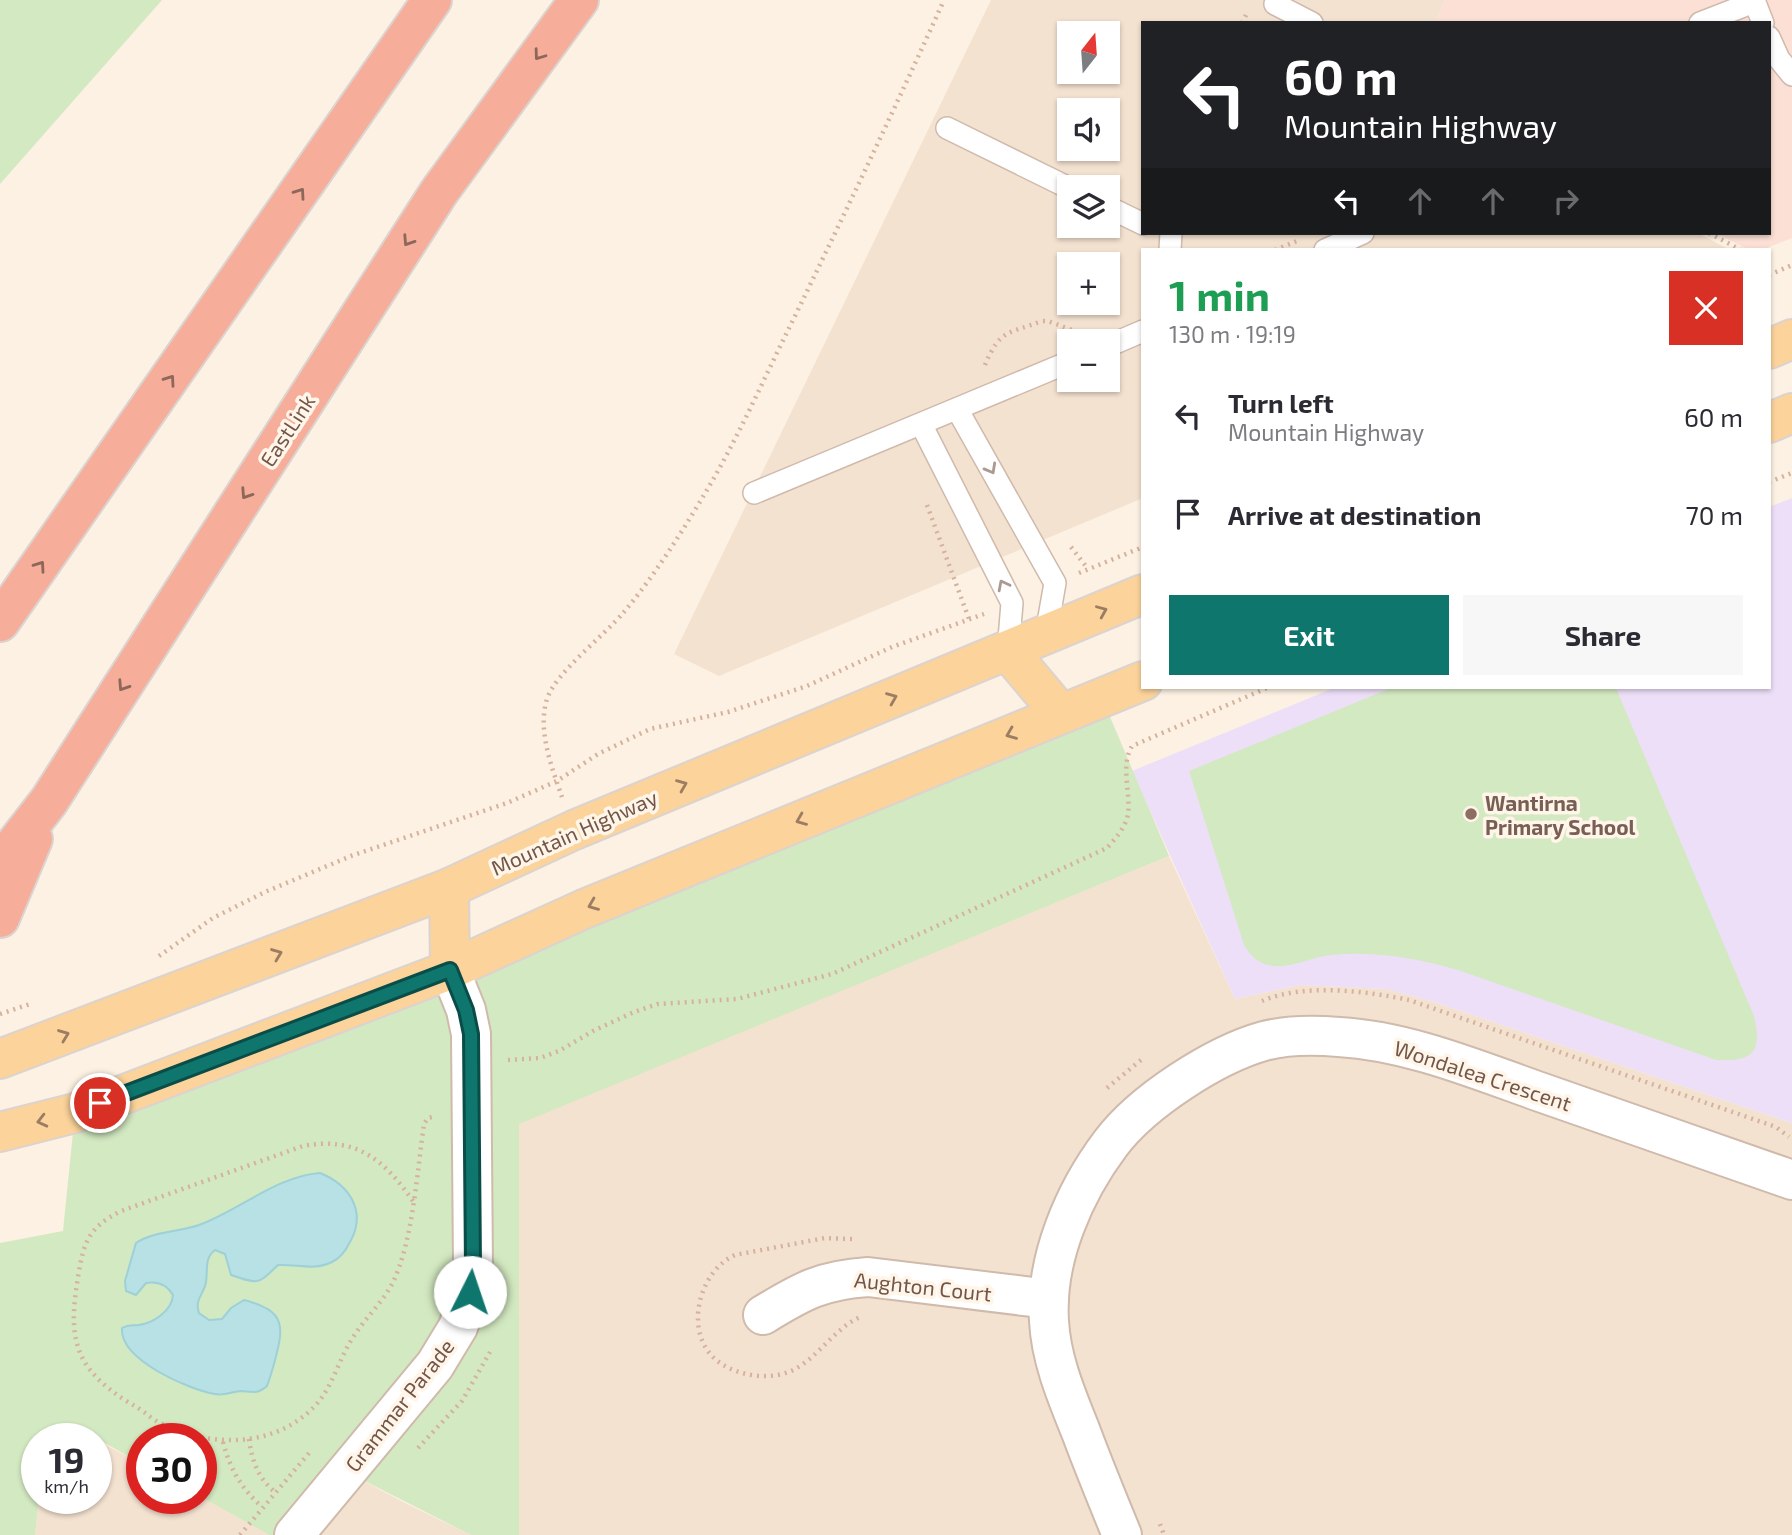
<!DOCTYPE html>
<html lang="en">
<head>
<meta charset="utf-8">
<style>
  body { margin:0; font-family:"Exo 2",sans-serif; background:#f7f7f7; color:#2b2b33; height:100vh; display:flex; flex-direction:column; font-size:26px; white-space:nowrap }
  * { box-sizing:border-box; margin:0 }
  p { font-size:23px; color:#7c7c81 }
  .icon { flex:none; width:38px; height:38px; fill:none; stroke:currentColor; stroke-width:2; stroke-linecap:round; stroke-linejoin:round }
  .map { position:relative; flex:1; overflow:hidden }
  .drawer { position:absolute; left:1141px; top:248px; width:630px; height:441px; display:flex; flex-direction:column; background:#fff; border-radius:0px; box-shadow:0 2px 5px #0004 }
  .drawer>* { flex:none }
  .top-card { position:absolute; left:1141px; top:21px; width:630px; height:214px; border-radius:0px; box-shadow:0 2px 5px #0004; background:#202124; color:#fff; overflow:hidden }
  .needle { width:46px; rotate:17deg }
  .controls { position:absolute; left:1057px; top:21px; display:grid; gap:14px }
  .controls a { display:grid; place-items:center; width:63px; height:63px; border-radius:0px; background:#fff; box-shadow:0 2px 5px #0004; font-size:35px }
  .speed { position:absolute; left:21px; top:1423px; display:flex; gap:14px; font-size:35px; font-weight:700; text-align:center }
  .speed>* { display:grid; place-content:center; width:91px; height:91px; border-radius:50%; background:#fff; box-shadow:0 2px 5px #0004; line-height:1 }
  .speed small { font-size:18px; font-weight:400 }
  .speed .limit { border:10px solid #d22; background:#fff; color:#111 }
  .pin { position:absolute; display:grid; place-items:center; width:60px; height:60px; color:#fff; margin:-30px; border:4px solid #fff; border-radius:50%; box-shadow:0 2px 7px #0007 }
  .me { position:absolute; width:77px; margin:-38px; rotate:4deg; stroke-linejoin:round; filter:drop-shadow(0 0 5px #0008) }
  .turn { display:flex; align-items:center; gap:24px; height:147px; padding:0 28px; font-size:32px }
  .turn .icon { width:91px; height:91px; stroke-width:2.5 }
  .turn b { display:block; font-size:49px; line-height:60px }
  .lanes { display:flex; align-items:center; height:66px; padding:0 28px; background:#0003; justify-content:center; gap:35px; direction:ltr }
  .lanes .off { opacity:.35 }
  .round { display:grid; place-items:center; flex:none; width:74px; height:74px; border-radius:0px; background:#f7f7f7 }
  .overview { display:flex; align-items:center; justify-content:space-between; height:119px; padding:0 28px }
  h1 { font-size:42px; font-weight:700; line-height:52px; color:#1e9e55 }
  .cta { display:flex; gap:14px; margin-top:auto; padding:14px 28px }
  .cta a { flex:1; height:80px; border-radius:0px; background:#0f766e; color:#fff; font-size:28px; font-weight:700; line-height:80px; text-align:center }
  .cta a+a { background:#f7f7f7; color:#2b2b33 }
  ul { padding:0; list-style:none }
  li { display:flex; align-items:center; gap:21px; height:98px; padding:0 28px }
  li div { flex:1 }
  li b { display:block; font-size:26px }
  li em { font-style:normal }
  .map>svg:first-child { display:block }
</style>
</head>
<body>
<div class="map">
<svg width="1792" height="1535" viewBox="0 0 1792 1535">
  <rect width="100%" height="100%" fill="#fcf1e2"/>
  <g fill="#f4e2d1" fill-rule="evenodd">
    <path d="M991,0h454l-10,23h-292v210h555l32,17h-587v248l-424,178 -45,-22zM1069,33h39v39h-39zM1069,110h39v39h-39zM1069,187h39v39h-39zM1069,264h39v39h-39zM1069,341h39v39h-39z"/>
    <polygon points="1169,856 1235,999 1300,985 1386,989 1434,1002 1792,1123 1792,1535 519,1535 518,1123"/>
    <polygon points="96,1440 142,1464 142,1498 201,1497 269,1535 35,1535 39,1498 96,1498"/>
    <polygon points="347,1472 405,1503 471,1535 294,1535"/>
  </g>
  <polygon fill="#fce0d6" points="1445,0 1792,0 1792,238 1762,250 1749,250 1716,233 1769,233 1769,23 1435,23"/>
  <polygon fill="#eedff8" points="1792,498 1792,1123 1434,1002 1386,989 1300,985 1235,999 1132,771 1334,688 1769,688 1769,507"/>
  <g fill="#d3e9c1">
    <polygon points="0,0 162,0 0,184"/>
    <path d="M1391,688h225l138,328c9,37 -2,46 -38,44l-258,-90c-43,-12 -83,-19 -127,-15 -19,2 -39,13 -58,11 -15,-2 -22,-10 -29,-21l-55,-174z"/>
    <polygon points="1102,698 1169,856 519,1124 519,1535 471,1535 347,1472 294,1535 269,1535 201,1497 201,1438 142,1438 142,1464 96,1438 46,1436 45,1438 37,1438 37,1498 39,1498 35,1535 0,1535 0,1243 63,1231 75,1113"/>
  </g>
  <path fill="#b7e1e5" stroke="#9dd0d7" stroke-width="2" d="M320,1173c30,12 47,39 30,69 -4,8 -9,16 -18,20 -18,9 -35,2 -54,3 -20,19 -18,20 -47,10l-6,-21 -10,-4c-11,8 -7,20 -9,32 -2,12 -12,18 -7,31l10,7 13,-1 9,-11 13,-8c43,11 40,27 30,64 -2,7 -4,14 -7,22 -9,8 -14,6 -25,5 -9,0 -17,5 -27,3 -25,-4 -96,-34 -93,-66 7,-4 10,-2 17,-3 14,-2 33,-14 34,-30 -6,-10 -15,-14 -27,-12l-10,12 -10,-4 -1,-10 11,-38c18,-12 43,-11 63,-18 39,-14 78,-49 121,-52z"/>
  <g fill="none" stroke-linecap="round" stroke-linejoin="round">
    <defs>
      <g id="lane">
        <polyline points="1754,0 1763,23"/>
        <polyline points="1275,4 1312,23"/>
        <polyline points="1700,23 1754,2"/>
        <polyline points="1769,37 1779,59 1792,75"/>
        <polyline points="947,128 1069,188"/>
        <polyline points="1108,207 1143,224"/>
        <polyline points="1170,250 1171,233"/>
        <polyline points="1325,250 1363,233"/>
        <polyline points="1108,346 1143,331"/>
        <polyline points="957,409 1055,583 1046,634"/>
        <polyline points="921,424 1012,603 1008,651"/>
        <polyline points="754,493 1069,362"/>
      </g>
      <g id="street">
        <path d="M763,1315c39,-24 59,-35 105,-38l181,22"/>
        <polyline points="294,1535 435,1365 458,1327 470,1292 473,1267 471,1034 466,1010 450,970"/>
        <path d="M1122,1535c-14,-34 -28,-68 -41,-103 -14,-35 -30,-72 -32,-111 -4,-62 25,-129 62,-178 31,-41 103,-88 153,-102 23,-6 50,-6 75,-4 69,4 136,32 201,55 84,29 168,59 252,88"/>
      </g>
      <g id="primary">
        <polyline points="1769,349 1792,339"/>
        <polyline points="1769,423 1792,413"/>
        <polyline points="1008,651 1061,714"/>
        <polyline points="449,888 450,970"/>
        <polyline points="0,1059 449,888 574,830 1143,594"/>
        <polyline points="0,1132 75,1113 450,970 584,909 1143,681"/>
      </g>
      <g id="highway">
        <polyline points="0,622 432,0"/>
        <polyline points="0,864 49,801 439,192 579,0"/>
        <polyline points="0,918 33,839"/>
      </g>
    </defs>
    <use href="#lane" stroke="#cfbaac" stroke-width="24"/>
    <use href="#street" stroke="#cfbaac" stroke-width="42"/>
    <use href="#primary" stroke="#dbd3d0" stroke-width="42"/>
    <use href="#highway" stroke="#dbd3d0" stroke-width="42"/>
    <g stroke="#d6b19d" stroke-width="4.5" stroke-dasharray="2 5" stroke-linecap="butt">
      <polyline points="1242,23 1248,11"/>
      <polyline points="1709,233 1741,250"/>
      <polyline points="1275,250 1297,241"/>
      <polyline points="1769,275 1792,265"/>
      <path d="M985,365c15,-36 23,-31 57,-44h6l29,11"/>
      <polyline points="1769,482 1792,473"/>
      <polyline points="927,505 969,619"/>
      <polyline points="1071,547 1088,569"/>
      <polyline points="1079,573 1143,547"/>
      <path d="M562,797c-10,-29 -25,-67 -15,-98 9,-27 57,-63 77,-87 31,-37 58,-80 83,-122 33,-56 59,-116 88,-174 51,-105 101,-210 149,-316"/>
      <polyline points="159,956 213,918 265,892 351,856 507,803 557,781 598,754 650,729 728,712 807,686 892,647 984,614"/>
      <path d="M1262,1001c42,-18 103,-10 147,-1l367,127 13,10"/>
      <polyline points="0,1014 33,1003"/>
      <path d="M508,1060l32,-2 19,-7 34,-20 41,-19 24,-8 79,-5 95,-25 275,-126c8,-9 19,-21 21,-34 3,-21 -8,-48 4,-68l135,-58"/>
      <polyline points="1107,1088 1141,1060"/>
      <path d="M413,1201c-29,-41 -56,-65 -110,-55l-182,65c-33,17 -37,30 -43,66 -4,26 -8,53 3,78 10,23 36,41 57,53 8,5 14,11 22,15 49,24 111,26 153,-15 18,-18 24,-43 36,-64 12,-22 31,-38 43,-60 21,-41 25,-113 32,-160l4,-6 8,-2"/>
      <path d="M852,1239l-27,-1 -90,17c-34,15 -51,71 -23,101 15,16 44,23 65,19 35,-5 52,-44 83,-58"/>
      <path d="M249,1439c3,22 9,39 26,53"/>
      <path d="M223,1442c7,27 18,46 39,65"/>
      <polyline points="418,1448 462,1401 490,1352"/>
      <polyline points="1160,1524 1164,1535"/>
      <polyline points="240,1535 309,1453"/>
    </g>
    <use href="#lane" stroke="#fff" stroke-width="21"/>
    <use href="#street" stroke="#fff" stroke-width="38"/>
    <use href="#primary" stroke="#fbd39b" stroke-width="38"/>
    <use href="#highway" stroke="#f6ad99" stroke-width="38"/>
  </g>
  <defs><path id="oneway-chevron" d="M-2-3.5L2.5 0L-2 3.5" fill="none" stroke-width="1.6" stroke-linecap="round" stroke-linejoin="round" transform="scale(1.75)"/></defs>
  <g stroke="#8d6759">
    <use href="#oneway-chevron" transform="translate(539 55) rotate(126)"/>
    <use href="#oneway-chevron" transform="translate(300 193) rotate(-55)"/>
    <use href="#oneway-chevron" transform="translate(408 241) rotate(123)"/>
    <use href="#oneway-chevron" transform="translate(170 380) rotate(-55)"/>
    <use href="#oneway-chevron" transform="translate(246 494) rotate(123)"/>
    <use href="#oneway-chevron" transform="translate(40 566) rotate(-55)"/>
    <use href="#oneway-chevron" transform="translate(123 686) rotate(123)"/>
  </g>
  <g stroke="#ab9a92">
    <use href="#oneway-chevron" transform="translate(991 469) rotate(61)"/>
    <use href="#oneway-chevron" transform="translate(1003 585) rotate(-117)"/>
  </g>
  <g stroke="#9c7c62">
    <use href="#oneway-chevron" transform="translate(1102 611) rotate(-23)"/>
    <use href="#oneway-chevron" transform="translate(892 698) rotate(-22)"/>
    <use href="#oneway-chevron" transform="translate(1011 734) rotate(158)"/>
    <use href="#oneway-chevron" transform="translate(682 785) rotate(-22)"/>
    <use href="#oneway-chevron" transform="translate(801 820) rotate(158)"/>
    <use href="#oneway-chevron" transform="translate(593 905) rotate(158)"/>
    <use href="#oneway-chevron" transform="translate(277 954) rotate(-21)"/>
    <use href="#oneway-chevron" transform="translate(64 1035) rotate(-21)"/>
    <use href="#oneway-chevron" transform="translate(42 1121) rotate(166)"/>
  </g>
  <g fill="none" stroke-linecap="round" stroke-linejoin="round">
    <defs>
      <polyline id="route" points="100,1103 450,970 466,1010 471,1034 473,1267 470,1292"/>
    </defs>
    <use href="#route" stroke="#0a4d48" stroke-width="18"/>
    <use href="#route" stroke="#0f766e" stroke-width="12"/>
  </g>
  <circle fill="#8d6e63" stroke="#fff5e8" stroke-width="2.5" cx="1471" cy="814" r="7"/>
  <g text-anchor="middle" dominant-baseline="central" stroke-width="7" stroke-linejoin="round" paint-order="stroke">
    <g font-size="21" fill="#735649" stroke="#fff5e8">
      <text transform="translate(287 430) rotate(-57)">EastLink</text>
      <text transform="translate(574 832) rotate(-24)">Mountain Highway</text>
      <text transform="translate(1483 1075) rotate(18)">Wondalea Crescent</text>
      <text transform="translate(923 1286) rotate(6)">Aughton Court</text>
      <text transform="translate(399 1405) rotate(-52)">Grammar Parade</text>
    </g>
    <g font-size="21" font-weight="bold" fill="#785e54" stroke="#fff5e8" text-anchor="start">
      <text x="1485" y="802">Wantirna<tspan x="1485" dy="24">Primary School</tspan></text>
    </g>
  </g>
</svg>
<div class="controls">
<a><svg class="needle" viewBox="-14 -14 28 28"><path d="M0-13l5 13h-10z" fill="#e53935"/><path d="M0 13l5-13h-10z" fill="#7c7c81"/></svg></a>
<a><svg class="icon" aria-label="sound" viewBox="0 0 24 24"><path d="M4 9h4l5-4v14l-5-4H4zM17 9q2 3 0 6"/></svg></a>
<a><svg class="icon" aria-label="layers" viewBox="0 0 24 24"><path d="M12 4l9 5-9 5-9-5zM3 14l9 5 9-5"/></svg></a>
<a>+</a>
<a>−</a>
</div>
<div class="speed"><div>19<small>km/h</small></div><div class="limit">30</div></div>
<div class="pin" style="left:100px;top:1103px;background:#d93025"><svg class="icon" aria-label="arrive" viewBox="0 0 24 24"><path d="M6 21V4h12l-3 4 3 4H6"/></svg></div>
<svg class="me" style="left:470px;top:1292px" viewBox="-20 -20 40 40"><circle r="19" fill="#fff"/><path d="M0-13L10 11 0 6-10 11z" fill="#0f766e"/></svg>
<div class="top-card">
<div class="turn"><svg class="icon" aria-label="left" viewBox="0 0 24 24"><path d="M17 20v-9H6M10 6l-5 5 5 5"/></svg><div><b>60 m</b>Mountain Highway</div></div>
<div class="lanes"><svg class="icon" aria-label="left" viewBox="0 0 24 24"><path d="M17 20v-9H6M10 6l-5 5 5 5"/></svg><svg class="icon off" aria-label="ahead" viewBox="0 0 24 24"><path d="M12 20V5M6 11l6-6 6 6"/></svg><svg class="icon off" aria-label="ahead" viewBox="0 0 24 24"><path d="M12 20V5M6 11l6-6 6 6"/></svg><svg class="icon off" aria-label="right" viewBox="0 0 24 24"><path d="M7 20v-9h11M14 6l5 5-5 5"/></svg></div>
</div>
<section class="drawer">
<div class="overview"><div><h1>1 min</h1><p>130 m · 19:19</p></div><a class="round" style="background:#d93025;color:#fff"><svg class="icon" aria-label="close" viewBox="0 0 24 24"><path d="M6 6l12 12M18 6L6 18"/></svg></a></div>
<ul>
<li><svg class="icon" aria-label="left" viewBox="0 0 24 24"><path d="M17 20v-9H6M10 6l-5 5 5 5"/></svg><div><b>Turn left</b><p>Mountain Highway</p></div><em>60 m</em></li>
<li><svg class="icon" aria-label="arrive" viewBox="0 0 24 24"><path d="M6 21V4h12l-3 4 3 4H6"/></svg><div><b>Arrive at destination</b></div><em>70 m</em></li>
</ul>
<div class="cta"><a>Exit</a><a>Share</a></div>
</section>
</div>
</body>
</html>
